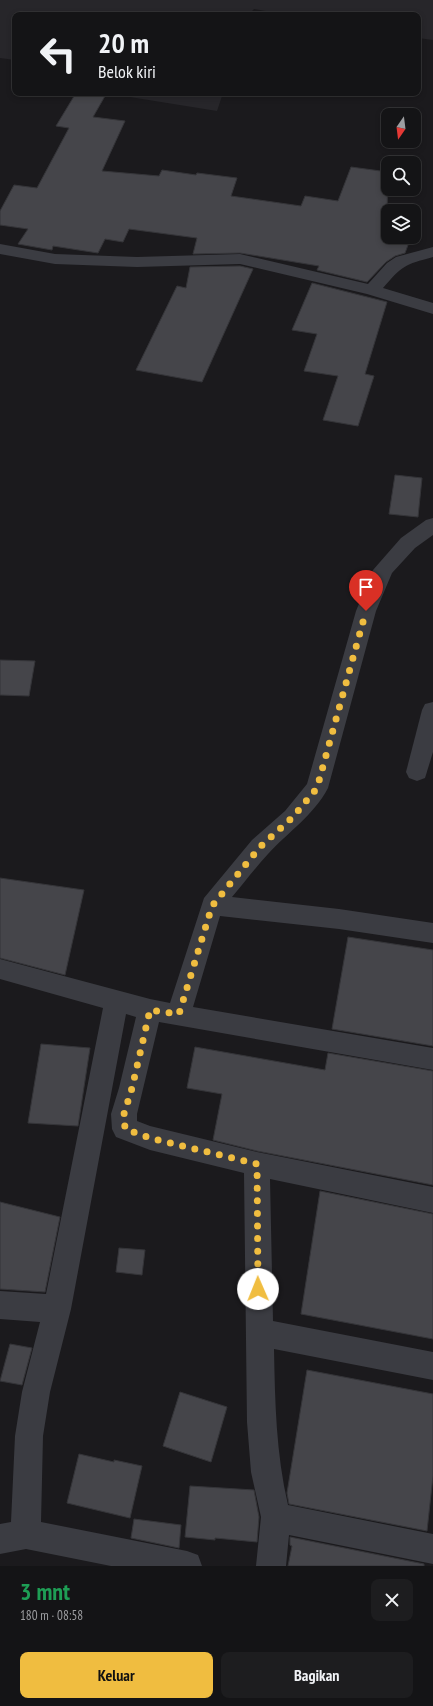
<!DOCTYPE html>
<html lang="id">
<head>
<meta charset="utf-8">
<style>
  body { margin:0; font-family:"PT Sans Narrow",sans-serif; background:#1d1d1f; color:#f1f3f6; height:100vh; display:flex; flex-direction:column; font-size:15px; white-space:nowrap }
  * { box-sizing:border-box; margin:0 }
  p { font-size:13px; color:#9d9ea1 }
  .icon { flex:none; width:22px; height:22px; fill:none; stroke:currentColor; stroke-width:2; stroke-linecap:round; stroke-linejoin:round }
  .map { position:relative; height:1566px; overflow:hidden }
  .side { display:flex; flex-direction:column; background:#141416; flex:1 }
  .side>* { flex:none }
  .top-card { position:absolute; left:12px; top:12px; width:409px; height:84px; border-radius:8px; box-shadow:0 2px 6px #0003,0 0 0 1px #333335; background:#141416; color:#f1f3f6; overflow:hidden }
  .needle { width:26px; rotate:194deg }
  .controls { position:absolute; left:381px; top:108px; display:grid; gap:8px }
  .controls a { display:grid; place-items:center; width:40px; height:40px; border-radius:8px; background:#141416; box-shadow:0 2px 6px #0003,0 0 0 1px #333335; font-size:20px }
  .pin { position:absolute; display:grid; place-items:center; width:34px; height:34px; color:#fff; margin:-41px -17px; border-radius:50% 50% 50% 0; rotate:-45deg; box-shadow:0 0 4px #0007 }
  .pin .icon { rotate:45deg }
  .me { position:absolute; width:44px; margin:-22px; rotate:359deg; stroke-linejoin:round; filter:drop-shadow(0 0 3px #0008) }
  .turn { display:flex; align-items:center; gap:14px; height:84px; padding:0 20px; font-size:18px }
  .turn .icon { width:52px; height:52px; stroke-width:2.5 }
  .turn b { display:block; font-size:28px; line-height:34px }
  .round { display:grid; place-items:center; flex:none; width:42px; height:42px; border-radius:8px; background:#1d1d1f }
  .overview { display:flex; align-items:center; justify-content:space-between; height:68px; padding:0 20px }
  h1 { font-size:24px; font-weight:700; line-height:30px; color:#1e9e55 }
  .button { display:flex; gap:8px; margin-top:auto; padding:8px 20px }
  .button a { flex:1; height:46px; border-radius:8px; background:#f0bd40; color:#111; font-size:16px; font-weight:700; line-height:46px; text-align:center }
  .button a+a { background:#1d1d1f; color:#f1f3f6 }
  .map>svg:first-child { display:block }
</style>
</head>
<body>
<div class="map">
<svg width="433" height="1566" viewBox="0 0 433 1566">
  <rect width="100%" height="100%" fill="#1b1a1d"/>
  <g fill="#27262a">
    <polygon points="0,0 433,0 433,40 418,38 418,15 289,15 254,9 248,15 15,15 15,60 0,58"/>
    <polygon points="105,93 223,93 217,111"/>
  </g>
  <g fill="#45454a" stroke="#353539">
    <polygon points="76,93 105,96 93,117 125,121 102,171 159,176 162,170 196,175 197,173 237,178 231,196 301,206 305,196 338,201 351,167 388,172 387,210 395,211 388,211 388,237 411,237 405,253 395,256 386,262 367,282 317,270 319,266 240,253 193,254 197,238 129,229 123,242 105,239 98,253 53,246 52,250 18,244 28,229 0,225 0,211 14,185 37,188 69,128 56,126"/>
    <polygon points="240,266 253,269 202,382 136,370 177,286 186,288 190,267"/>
    <polygon points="312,283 387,302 365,374 374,376 358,426 323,420 338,376 304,371 317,334 292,330"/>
    <polygon points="395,475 422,478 418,517 389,514"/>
    <polygon points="0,660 35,661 29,696 0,695"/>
    <polygon points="0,878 84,890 65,975 0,958"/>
    <polygon points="348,937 433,950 433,1046 332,1029"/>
    <polygon points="41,1044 90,1048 78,1126 28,1123"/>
    <polygon points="195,1047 325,1070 328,1053 433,1071 433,1185 257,1151 213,1140 222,1094 187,1088"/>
    <polygon points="320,1191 433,1214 433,1339 301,1314"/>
    <polygon points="0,1202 60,1217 45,1292 0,1289"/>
    <polygon points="119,1248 145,1250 142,1275 116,1272"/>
    <polygon points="10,1344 32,1348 22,1385 0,1381"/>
    <polygon points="307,1370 433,1394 433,1476 427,1531 289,1504 287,1493"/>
    <polygon points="180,1392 227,1407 211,1462 163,1446"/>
    <polygon points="79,1454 114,1462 114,1460 142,1466 130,1518 67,1503"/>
    <polygon points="190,1486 254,1490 259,1517 257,1542 215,1538 215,1540 185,1537"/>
    <polygon points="134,1519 181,1525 179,1548 131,1538"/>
    <polygon points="290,1537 424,1564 424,1566 288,1566 292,1546 290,1545"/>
  </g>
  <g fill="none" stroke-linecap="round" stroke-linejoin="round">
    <g fill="#3b3c42" fill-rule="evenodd">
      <path d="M0,244l55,10 82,3 103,-3 128,30 19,-21 9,-6 37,-10v10c-29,8 -30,8 -50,31l50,15v11l-66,-20 -127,-30 -103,3 -82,-3 -55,-10z"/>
      <path d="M433,518v17l-18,13 -23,25 -16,38 -48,177c-14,27 -40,44 -60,66 -13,14 -24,29 -36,43l107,12 94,14v20l-94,-14 -119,-13 -27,91 240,41v22l-274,-48 -22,92v7l13,5 107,26 176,35v26l-163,-34 3,142 160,31v28l-159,-31c1,53 2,104 14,156l145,29v30l-144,-29 -3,31h-30l5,-49 -10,-45 -4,-50 -3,-249 -94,-23 -34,-13 -4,-8 -1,-15 8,-26 17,-71 -10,-3 -55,295 -21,83 -7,44 -2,86 146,29 11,4 4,11h-91l-85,-17 -26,5v-30l11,-2 4,-86 7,-44 18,-70 -40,-3v-28l46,3 57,-286 -103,-29v-20l150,40 20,4 34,-105 48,-58 33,-29 22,-27 49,-173 17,-41 28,-32 25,-18z"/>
      <polygon points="433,702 433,752 425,778 417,781 409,778 406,772 422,710 425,704"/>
    </g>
  </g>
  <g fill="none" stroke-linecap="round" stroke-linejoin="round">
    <polyline stroke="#f0bd40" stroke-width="7" stroke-dasharray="0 12.6" points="258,1289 257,1164 150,1138 125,1129 124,1114 132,1088 150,1010 179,1014 212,906 260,847 293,817 317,788 366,611"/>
  </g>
</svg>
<div class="controls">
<a><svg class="needle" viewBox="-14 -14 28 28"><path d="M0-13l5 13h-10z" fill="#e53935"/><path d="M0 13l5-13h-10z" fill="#9d9ea1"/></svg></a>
<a><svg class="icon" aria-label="search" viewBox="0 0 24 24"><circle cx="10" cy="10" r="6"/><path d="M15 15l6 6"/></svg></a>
<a><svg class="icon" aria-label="layers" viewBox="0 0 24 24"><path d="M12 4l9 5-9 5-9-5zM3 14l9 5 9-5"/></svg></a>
</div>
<div class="pin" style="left:366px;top:611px;background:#d93025"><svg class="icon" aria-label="arrive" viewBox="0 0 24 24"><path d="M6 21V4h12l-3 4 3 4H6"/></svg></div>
<svg class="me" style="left:258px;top:1289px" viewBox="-20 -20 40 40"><circle r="19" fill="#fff"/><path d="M0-13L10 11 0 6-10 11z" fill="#f0bd40"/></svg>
<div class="top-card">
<div class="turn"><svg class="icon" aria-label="left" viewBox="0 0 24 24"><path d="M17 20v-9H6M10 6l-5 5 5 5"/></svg><div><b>20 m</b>Belok kiri</div></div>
</div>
</div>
<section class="side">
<div class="overview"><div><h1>3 mnt</h1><p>180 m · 08:58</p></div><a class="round"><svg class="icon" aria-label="close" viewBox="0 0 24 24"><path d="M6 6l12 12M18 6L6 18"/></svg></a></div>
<div class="button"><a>Keluar</a><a>Bagikan</a></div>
</section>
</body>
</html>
